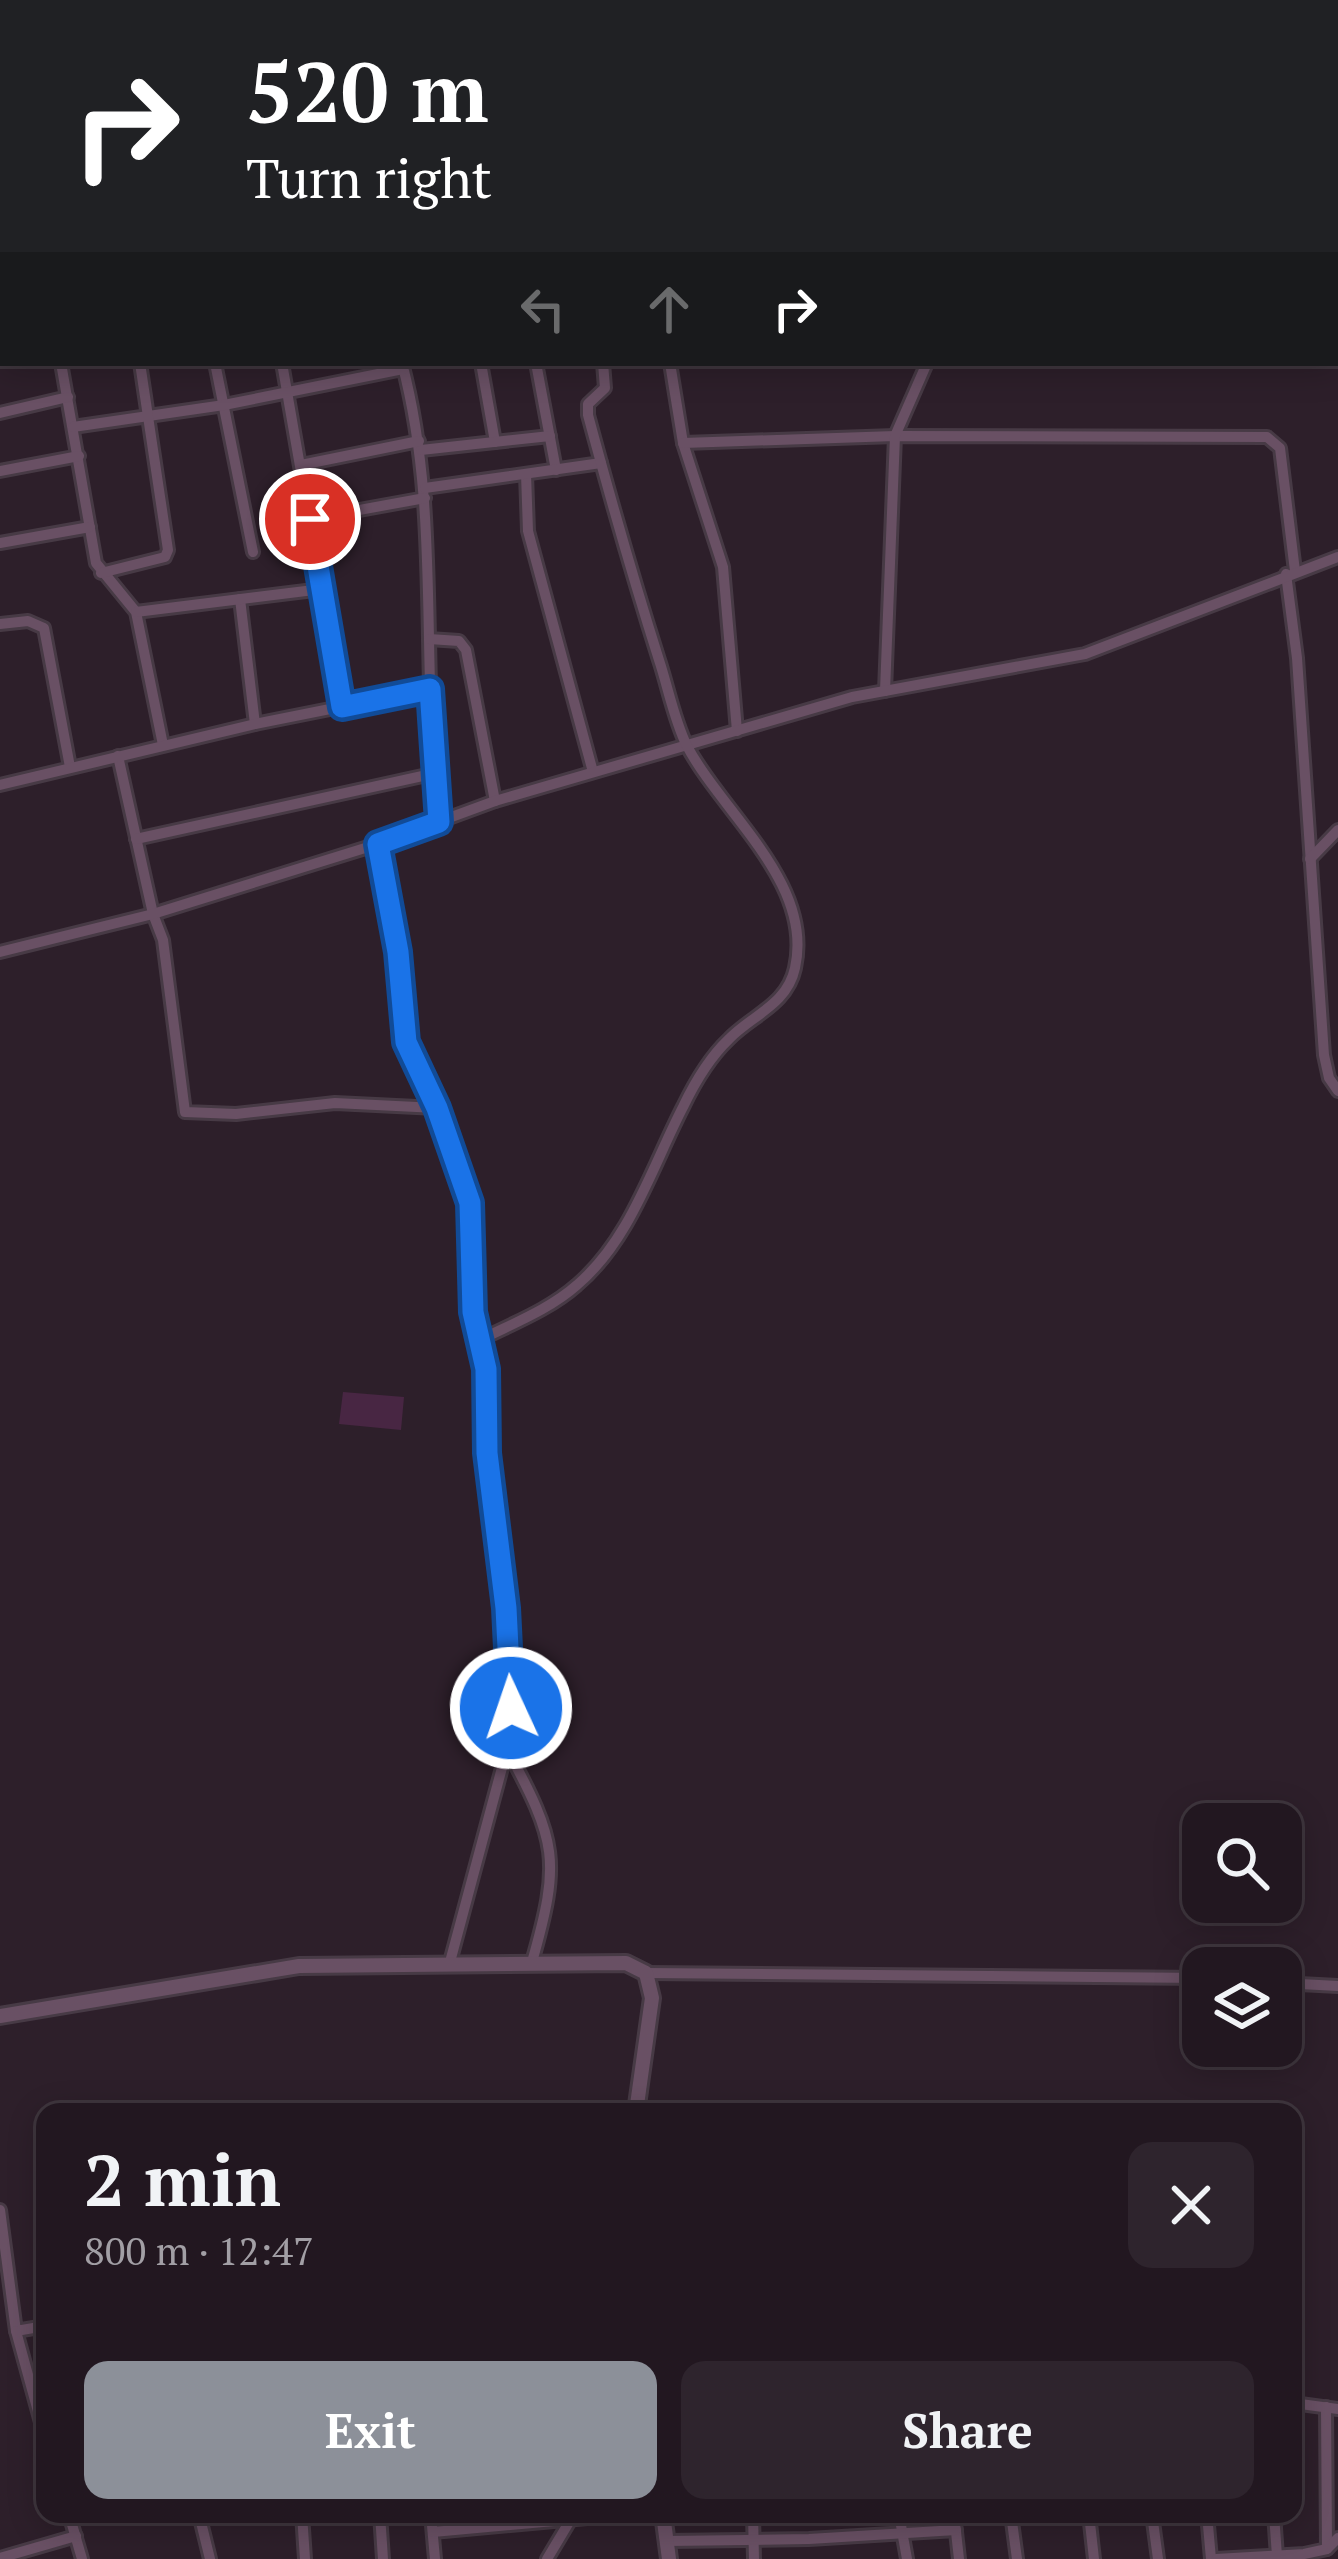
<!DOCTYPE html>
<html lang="en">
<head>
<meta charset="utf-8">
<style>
  body { margin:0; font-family:"PT Serif",serif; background:#2e242d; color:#f1f3f6; height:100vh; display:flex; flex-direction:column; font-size:45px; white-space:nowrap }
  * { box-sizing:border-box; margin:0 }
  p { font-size:39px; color:#a29fa5 }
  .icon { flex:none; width:66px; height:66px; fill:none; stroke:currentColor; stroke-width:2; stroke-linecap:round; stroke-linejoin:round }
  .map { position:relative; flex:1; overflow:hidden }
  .sheet { position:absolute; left:36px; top:2103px; width:1266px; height:420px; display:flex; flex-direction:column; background:#221720; border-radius:24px; box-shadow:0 6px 30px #0003,0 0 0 3px #3f363e }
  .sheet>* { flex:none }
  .top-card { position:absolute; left:0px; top:0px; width:1338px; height:366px; box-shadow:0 6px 30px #0003,0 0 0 3px #3f363e; background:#202124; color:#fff; overflow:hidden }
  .controls { position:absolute; left:1182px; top:1803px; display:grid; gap:24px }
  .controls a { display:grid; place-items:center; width:120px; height:120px; border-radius:24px; background:#221720; box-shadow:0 6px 30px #0003,0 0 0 3px #3f363e; font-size:60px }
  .pin { position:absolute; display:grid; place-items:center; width:102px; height:102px; color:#fff; margin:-51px; border:6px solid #fff; border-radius:50%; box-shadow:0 3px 12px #0007 }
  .me { position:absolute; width:132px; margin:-66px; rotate:357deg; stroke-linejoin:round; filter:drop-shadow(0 0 9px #0008) }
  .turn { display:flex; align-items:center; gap:42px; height:252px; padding:0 48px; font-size:54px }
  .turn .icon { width:156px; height:156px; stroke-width:2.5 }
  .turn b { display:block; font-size:84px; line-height:102px }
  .lanes { display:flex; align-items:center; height:114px; padding:0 48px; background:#0003; justify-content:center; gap:60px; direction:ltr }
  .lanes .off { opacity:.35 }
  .round { display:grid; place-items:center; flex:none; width:126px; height:126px; border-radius:24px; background:#2e242d }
  .summary { display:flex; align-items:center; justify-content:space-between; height:204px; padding:0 48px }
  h1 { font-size:72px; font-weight:800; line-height:90px }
  .action { display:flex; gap:24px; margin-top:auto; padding:24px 48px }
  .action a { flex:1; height:138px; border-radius:24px; background:#8c9099; color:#fff; font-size:48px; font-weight:800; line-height:138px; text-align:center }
  .action a+a { background:#2e242d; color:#f1f3f6 }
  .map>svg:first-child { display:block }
</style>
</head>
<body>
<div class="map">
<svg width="1338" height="2559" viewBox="0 0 1338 2559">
  <rect width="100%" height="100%" fill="#2d1f2a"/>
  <polygon fill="#482643" points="343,1392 404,1397 401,1430 339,1424"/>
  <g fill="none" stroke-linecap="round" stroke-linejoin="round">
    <defs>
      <g id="minor">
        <polyline points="80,0 80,3"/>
        <polyline points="135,0 135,3"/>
        <polyline points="361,0 361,3"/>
        <polyline points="447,0 447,3"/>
        <polyline points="493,0 493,3"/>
        <polyline points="541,0 542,3"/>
        <polyline points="615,0 615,3"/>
        <polyline points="676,0 676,3"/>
        <polyline points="736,0 736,3"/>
        <polyline points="789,0 789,3"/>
        <polyline points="827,0 827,3"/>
        <polyline points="46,3 61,0"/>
        <polyline points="882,3 883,0"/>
        <polyline points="1198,3 1201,0"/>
        <polyline points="0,13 3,12"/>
        <polyline points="0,57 3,75"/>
        <polyline points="0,114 3,114"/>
        <polyline points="0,164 3,163"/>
        <polyline points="0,221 3,220"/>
        <polyline points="0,292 3,292"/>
        <polyline points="0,351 3,350"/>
        <polyline points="61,363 96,563 136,612 163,745"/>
        <polyline points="215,363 253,552"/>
        <polyline points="282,363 342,707"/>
        <path d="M402,363c28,106 25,212 28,321 1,46 6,92 9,138"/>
        <polyline points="481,363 495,442"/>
        <polyline points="536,363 556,470"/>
        <polyline points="670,363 683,443 723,567 737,731"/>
        <polyline points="0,413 68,397"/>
        <polyline points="73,427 224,405 403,369"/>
        <polyline points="683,443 895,436 1267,437 1280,448 1295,571"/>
        <polyline points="421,450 550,436"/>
        <polyline points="301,465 419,441"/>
        <polyline points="0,471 79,456"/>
        <polyline points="526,474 528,531 593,772"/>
        <polyline points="425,488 601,463"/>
        <polyline points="310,519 425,498"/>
        <polyline points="0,543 90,527"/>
        <polyline points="101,573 165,557 168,550 140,363"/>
        <polyline points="1286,574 1297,658 1324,1055 1329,1078 1338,1091"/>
        <polyline points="240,599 255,724"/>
        <polyline points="136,612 322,589"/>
        <polyline points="0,624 28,621 44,628 70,767"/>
        <polyline points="429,639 459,641 466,650 495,801"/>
        <polyline points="885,691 895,436 927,363"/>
        <polyline points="118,756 153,914 163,940 185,1112 236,1114 335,1103 437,1108"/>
        <polyline points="0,785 255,724 430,689"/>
        <polyline points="136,839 436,773"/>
        <polyline points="378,844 398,952 406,1042 437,1108 470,1203 473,1312 486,1369 487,1453 506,1608 511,1708 507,1749 450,1962"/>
        <polyline points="1310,859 1338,830"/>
        <polyline points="0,952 153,914 378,844 495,801 852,697 1085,654 1338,557"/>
        <path d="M482,1339c32,-16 68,-30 95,-54 53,-45 75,-118 106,-178 11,-23 27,-50 46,-68 23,-24 58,-34 66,-71 19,-85 -72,-154 -108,-222 -13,-26 -19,-59 -28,-86 -26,-82 -49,-163 -71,-245v-11l17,-16 -2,-25"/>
        <path d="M507,1749c50,93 54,111 25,213"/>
        <polyline points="646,1973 1203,1978"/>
        <polyline points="1281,1983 1338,1986"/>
        <polyline points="0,2210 16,2331 45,2326"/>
        <polyline points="16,2331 45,2437"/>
        <polyline points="1293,2403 1338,2409"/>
        <polyline points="1326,2407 1327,2549"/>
        <polyline points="69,2514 82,2559"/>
        <polyline points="199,2514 210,2559"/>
        <polyline points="302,2514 305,2559"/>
        <polyline points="380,2514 383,2559"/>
        <polyline points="431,2514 435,2559"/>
        <polyline points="753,2514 754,2559"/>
        <polyline points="899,2514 907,2559"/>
        <polyline points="954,2514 959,2559"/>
        <polyline points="1011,2514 1017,2559"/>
        <polyline points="1089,2514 1094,2559"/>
        <polyline points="1152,2514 1158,2559"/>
        <polyline points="1207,2514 1211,2559"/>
        <polyline points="1274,2514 1277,2556"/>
        <polyline points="433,2532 631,2514"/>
        <polyline points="667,2541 809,2539 956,2530"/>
        <polyline points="0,2558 76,2536"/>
        <polyline points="547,2559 571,2519"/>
        <polyline points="1216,2559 1304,2554 1327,2549 1338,2538"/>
      </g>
      <g id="tertiary">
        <polyline points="0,2016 299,1966 626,1963 646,1973 652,1998 636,2112"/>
        <polyline points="663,2514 669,2559"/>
      </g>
    </defs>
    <use href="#minor" stroke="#473a45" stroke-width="16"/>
    <use href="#tertiary" stroke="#473a45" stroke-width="20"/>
    <use href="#minor" stroke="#695064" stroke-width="10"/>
    <use href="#tertiary" stroke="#695064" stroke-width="14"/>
  </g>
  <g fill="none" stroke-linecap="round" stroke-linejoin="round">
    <defs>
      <polyline id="route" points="310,519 342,707 430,689 439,822 378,844 398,952 406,1042 437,1108 470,1203 473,1312 486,1369 487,1453 506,1608 511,1708"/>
    </defs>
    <use href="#route" stroke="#114b97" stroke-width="30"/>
    <use href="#route" stroke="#1a73e8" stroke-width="21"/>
  </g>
</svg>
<div class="controls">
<a><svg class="icon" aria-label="search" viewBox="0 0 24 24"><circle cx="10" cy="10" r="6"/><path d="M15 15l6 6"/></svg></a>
<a><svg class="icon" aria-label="layers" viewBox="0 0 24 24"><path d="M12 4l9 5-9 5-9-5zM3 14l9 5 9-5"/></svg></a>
</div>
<div class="pin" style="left:310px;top:519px;background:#d93025"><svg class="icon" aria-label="arrive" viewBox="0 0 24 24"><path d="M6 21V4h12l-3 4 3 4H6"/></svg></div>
<svg class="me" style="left:511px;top:1708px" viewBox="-20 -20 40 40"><circle r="17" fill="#1a73e8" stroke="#fff" stroke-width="3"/><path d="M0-11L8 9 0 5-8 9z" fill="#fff"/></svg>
<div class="top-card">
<div class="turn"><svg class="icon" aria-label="right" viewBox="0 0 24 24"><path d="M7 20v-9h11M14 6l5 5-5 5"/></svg><div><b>520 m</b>Turn right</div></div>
<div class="lanes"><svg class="icon off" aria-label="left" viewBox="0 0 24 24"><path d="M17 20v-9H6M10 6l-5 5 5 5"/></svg><svg class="icon off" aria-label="ahead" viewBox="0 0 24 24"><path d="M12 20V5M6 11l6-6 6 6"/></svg><svg class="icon" aria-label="right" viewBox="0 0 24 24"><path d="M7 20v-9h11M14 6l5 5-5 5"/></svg></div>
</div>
<section class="sheet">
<div class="summary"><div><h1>2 min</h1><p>800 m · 12:47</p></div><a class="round"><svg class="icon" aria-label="close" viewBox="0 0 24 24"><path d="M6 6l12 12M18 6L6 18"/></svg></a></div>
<div class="action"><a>Exit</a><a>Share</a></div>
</section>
</div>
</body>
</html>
